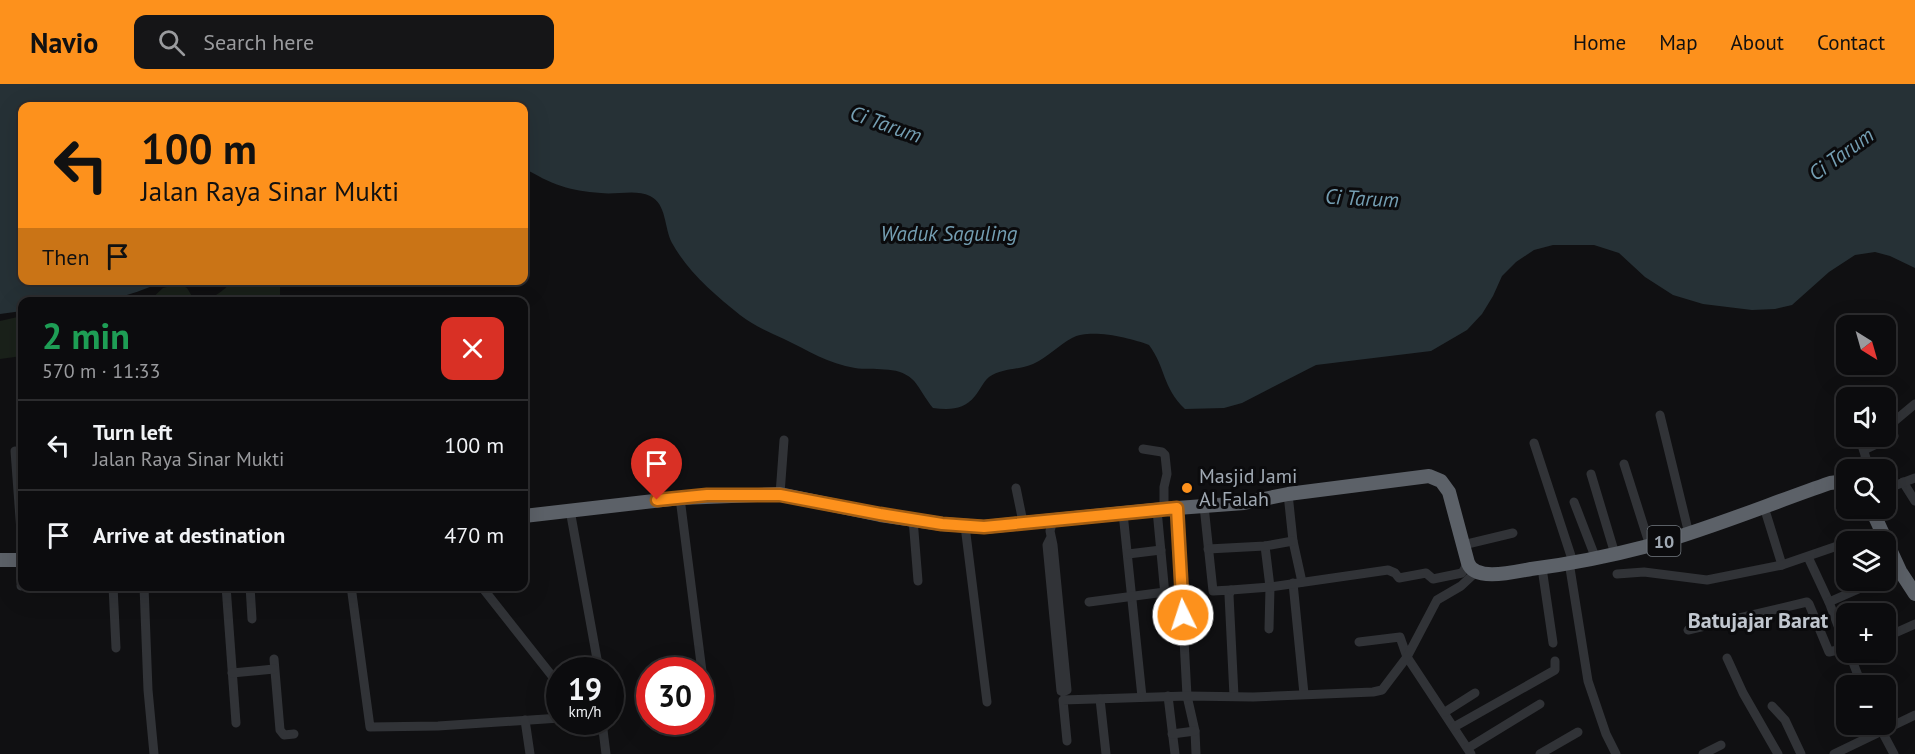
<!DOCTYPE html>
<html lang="en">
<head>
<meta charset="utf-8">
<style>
  body { margin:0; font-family:"PT Sans",sans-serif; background:#151517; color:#f1f3f6; height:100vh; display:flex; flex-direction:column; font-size:22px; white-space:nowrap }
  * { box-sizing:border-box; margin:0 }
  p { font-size:20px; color:#9a9b9e }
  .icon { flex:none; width:33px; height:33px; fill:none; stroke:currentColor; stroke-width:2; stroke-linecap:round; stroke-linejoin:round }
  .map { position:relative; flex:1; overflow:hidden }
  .drawer { position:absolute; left:18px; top:213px; width:510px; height:294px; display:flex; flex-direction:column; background:#0c0c0e; border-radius:12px; box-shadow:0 6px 24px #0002,0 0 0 2px #2c2c2e }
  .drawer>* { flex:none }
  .guide { position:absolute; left:18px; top:18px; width:510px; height:183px; border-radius:12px; box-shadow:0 6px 24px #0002,0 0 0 2px #2c2c2e; background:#fd911c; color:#111; overflow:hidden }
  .needle { width:39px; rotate:143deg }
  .controls { position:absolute; left:1836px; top:231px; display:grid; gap:12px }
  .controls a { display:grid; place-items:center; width:60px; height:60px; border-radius:12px; background:#0c0c0e; box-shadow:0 6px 24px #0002,0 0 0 2px #2c2c2e; font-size:30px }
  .speed { position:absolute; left:546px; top:573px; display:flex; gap:12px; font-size:30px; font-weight:700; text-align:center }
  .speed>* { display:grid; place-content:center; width:78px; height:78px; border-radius:50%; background:#0c0c0e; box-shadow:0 6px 24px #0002,0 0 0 2px #2c2c2e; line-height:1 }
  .speed small { font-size:15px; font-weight:400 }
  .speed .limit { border:9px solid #d22; background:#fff; color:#111 }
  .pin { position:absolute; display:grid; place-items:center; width:51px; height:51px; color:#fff; margin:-62px -26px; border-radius:50% 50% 50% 0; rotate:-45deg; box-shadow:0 0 6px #0007 }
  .pin .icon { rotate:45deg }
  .me { position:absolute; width:66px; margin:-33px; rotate:356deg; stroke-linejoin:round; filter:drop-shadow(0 0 4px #0008) }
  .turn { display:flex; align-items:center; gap:21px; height:126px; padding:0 24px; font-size:27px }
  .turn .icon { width:78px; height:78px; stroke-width:2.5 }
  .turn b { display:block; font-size:42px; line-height:51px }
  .then { display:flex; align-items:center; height:57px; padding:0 24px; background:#0003; gap:12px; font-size:22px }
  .round { display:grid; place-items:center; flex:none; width:63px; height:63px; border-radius:12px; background:#151517 }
  .headline { display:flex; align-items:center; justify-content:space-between; height:102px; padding:0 24px }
  h1 { font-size:36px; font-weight:700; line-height:45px; color:#1e9e55 }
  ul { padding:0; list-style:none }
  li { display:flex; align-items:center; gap:18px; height:90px; padding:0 24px; border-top:2px solid #2c2c2e }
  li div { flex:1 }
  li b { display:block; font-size:22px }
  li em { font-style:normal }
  header { display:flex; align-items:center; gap:36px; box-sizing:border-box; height:84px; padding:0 30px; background:#fd911c; color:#111 }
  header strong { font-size:28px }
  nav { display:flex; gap:33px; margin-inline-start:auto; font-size:21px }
  .search { width:420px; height:54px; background:#151517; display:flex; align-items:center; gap:15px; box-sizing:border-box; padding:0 21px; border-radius:12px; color:#9a9b9e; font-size:22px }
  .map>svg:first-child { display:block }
</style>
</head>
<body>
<header>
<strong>Navio</strong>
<div class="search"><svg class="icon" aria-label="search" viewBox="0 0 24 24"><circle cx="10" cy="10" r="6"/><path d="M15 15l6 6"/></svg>Search here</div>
<nav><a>Home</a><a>Map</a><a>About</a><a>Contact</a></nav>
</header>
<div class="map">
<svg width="1915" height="670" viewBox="0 0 1915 670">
  <rect width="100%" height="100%" fill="#101012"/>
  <g fill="#1a211a">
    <path d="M234,196l46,1v20h-138l8,-1 13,-12 16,-4 8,4 8,13c17,-1 27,-9 39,-21z"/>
    <polygon points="22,232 22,272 0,275 0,237"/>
  </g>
  <path fill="#263136" d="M0,0h1915v184l-25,-12 -15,-4 -20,3 -26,17 -37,33 -17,4 -23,1 -49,-6 -30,-9 -28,-18 -26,-24 -25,-8h-41l-19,5 -18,12 -14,14 -9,20 -11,18 -15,16 -36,21 -115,14 -74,38 -18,5 -39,1c-23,-22 -19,-41 -36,-64 -18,-7 -59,-17 -77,-7 -13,7 -24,19 -39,26 -14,6 -31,4 -44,13 -6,5 -9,13 -14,19 -11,14 -25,14 -42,12 -7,-8 -15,-24 -21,-29 -15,-14 -39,-8 -57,-11 -26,-4 -48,-18 -71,-29 -15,-7 -30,-13 -44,-24 -25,-20 -52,-43 -68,-72 -8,-15 -5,-39 -22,-47 -14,-7 -34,-1 -49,-3 -32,-2 -50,-9 -77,-25v-62h-502v174l144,1c-19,7 -38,15 -58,19 -27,5 -58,2 -86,2v9l-22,3z"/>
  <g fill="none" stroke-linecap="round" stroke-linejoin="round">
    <g stroke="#313337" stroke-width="9">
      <polyline points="1660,331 1689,450"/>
      <polyline points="1534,359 1573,478"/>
      <polyline points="1143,365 1162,368 1165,371 1167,390 1164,403 1164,425"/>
      <polyline points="1864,366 1894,352 1891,340 1915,320"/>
      <polyline points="15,367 22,461"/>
      <polyline points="1624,380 1650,462"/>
      <polyline points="1852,386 1866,374 1859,352"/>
      <polyline points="1591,390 1615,470"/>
      <polyline points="1903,398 1915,417"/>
      <polyline points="1016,404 1023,438"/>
      <polyline points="1886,405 1915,394"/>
      <polyline points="780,410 784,356"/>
      <polyline points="1288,410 1293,457 1302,498"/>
      <polyline points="680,414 705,611"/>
      <polyline points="1574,418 1596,475"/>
      <polyline points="1204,422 1213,507 1231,506 1229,511 1234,612"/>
      <polyline points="1764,423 1782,481"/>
      <polyline points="1177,424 1187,612 1195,647 1196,670"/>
      <polyline points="570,426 599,586"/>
      <polyline points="1157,426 1167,532"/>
      <polyline points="1123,429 1142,613"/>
      <polyline points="913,435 918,497"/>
      <polyline points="965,442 987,618"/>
      <polyline points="1051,453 1047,461 1061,607 1063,608 1067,606 1053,461 1050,447 1053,436"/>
      <polyline points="1852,458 1882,447"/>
      <polyline points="1463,461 1513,449"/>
      <polyline points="1265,462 1270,503 1269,545"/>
      <polyline points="1208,465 1265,462 1293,457"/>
      <polyline points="1128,470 1161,466"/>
      <polyline points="1808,473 1829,518 1846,563"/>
      <polyline points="1569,478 1588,597 1606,650 1616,670"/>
      <polyline points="1542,484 1553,559"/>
      <polyline points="1617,490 1644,488 1707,496 1782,481 1846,459"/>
      <polyline points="1886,493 1900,487"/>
      <polyline points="1293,499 1304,610"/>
      <polyline points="21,502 22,486"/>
      <polyline points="113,502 116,564"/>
      <polyline points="144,502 148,606 154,670"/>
      <polyline points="226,502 236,639"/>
      <polyline points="250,502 252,535"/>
      <polyline points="351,502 370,643 438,642 560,634"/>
      <polyline points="481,502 560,602"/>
      <polyline points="1231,506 1270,503 1388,486 1395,489 1399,494 1426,489 1433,495 1462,489 1468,479"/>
      <polyline points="1089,518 1165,508"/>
      <polyline points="1829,518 1879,496"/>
      <polyline points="1688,546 1807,518 1809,520 1829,568 1846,564"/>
      <polyline points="1886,553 1915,540"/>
      <polyline points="1359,558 1400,553 1407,573 1471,670"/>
      <polyline points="1849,568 1862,602"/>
      <polyline points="1727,574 1743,609 1778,670"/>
      <polyline points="274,575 280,646 284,651 294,650"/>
      <polyline points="232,589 274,585"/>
      <polyline points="1168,612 1175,670"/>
      <polyline points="1100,615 1106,670"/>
      <polyline points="1772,622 1785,636 1801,670"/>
      <polyline points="1445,628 1475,609"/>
      <polyline points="525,636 530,670"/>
      <polyline points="602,638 606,670"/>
      <polyline points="1878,640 1894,670"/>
      <polyline points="1454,643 1555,586 1555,577"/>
      <polyline points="1172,650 1195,647"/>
      <polyline points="1067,657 1063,616 1187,612 1253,613 1373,608 1382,606 1407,573 1437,516 1461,502 1476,488"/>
      <polyline points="1468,664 1540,620"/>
      <polyline points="1540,670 1578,648"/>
      <polyline points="1703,670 1721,661"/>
      <polyline points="1834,670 1915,631"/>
    </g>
    <g stroke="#5c6168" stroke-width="14">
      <polyline points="1871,424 1900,487 1915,510"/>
      <path d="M524,432l156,-18 100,-4 100,21 62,9 42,3 180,-18 80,-6 44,-9 141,-18 12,5 8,11 19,71c7,19 46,9 63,6 39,-5 79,-13 117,-23 62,-17 121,-42 182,-63l16,-2"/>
      <polyline points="0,476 22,476"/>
    </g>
  </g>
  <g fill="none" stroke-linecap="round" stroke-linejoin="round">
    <defs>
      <polyline id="route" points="657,416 707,411 780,411 880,430 942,440 984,443 1177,424 1183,531"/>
    </defs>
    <use href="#route" stroke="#a45e12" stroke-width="15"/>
    <use href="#route" stroke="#fd911c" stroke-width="10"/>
  </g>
  <circle fill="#fd911c" stroke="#0b0b0d" stroke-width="2" cx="1187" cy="404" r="6"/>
  <g text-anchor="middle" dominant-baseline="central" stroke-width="6" stroke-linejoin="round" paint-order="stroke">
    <rect fill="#0b0b0d" stroke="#737a81" stroke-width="1.5" x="1647.5" y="442" width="33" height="30" rx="4.5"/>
    <g font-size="18" font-weight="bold" fill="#a0a9b3">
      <text x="1664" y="457">10</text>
    </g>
    <g font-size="20" fill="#a0a9b3" stroke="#0b0b0d" text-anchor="start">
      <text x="1199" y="392">Masjid Jami<tspan x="1199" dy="23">Al Falah</tspan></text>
    </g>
    <g font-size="21" font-style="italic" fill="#749eb2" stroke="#0b0b0d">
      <text transform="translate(886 40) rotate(19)">Ci Tarum</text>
      <text transform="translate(1841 70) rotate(-36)">Ci Tarum</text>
      <text transform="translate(1362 114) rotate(3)">Ci Tarum</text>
      <text x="949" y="149">Waduk Saguling</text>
    </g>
    <g font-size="22" font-weight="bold" fill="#c1c7cf" stroke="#0b0b0d">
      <text x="1758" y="536">Batujajar Barat</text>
    </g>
  </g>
</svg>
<div class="controls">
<a><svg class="needle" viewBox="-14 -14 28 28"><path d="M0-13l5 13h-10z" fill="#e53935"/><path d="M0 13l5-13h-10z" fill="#9a9b9e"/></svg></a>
<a><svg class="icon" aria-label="sound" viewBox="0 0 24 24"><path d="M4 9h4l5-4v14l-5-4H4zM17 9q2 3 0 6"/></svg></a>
<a><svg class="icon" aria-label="search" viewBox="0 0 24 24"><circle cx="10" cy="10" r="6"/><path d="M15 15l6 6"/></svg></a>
<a><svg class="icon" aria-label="layers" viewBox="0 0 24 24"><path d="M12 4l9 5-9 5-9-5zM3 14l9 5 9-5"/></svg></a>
<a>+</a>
<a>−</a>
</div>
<div class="speed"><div>19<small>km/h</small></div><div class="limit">30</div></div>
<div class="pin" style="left:657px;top:416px;background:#d93025"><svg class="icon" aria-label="arrive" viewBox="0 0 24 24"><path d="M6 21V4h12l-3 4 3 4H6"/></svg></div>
<svg class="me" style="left:1183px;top:531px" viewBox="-20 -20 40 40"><circle r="17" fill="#fd911c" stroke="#fff" stroke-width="3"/><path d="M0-11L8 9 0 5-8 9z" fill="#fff"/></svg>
<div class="guide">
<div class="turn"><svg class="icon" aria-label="left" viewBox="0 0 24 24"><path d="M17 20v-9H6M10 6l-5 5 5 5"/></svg><div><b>100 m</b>Jalan Raya Sinar Mukti</div></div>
<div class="then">Then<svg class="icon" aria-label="arrive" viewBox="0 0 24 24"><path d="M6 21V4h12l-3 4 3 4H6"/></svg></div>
</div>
<section class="drawer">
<div class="headline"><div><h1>2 min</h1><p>570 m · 11:33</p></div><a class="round" style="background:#d93025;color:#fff"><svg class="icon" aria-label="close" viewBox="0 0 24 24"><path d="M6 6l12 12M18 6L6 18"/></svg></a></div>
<ul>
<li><svg class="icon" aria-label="left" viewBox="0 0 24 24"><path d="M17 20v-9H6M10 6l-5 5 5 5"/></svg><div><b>Turn left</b><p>Jalan Raya Sinar Mukti</p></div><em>100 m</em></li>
<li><svg class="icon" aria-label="arrive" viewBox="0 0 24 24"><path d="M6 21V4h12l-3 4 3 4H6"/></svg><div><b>Arrive at destination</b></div><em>470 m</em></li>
</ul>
</section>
</div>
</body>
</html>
